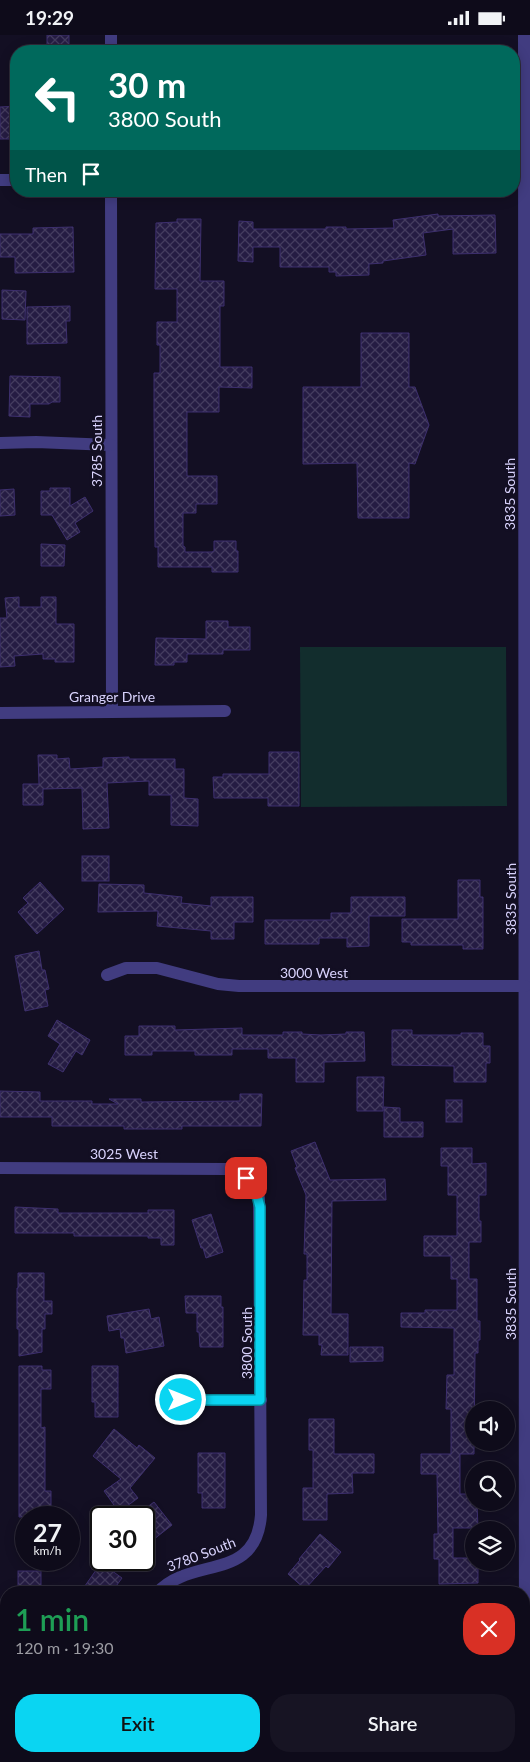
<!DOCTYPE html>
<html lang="en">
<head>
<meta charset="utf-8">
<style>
  body { margin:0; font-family:Lato,sans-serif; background:#171423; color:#f1f3f6; height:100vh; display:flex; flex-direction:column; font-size:19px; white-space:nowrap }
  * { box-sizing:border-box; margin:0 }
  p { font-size:16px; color:#9b9ba2 }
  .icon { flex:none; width:28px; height:28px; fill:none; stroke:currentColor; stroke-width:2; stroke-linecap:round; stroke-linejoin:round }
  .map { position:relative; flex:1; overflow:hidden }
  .drawer { position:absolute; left:0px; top:1551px; width:530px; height:176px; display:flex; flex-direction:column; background:#0e0b1a; border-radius:20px 20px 0 0; box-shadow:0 2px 12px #0003,0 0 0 1px #2e2b39 }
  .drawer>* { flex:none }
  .top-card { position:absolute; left:10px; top:10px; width:510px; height:152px; border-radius:20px; box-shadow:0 2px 12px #0003,0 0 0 1px #2e2b39; background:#00695c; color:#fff; overflow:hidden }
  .fabs { position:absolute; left:465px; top:1366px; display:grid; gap:10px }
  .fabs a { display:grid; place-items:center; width:50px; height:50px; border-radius:50%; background:#0e0b1a; box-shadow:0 2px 12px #0003,0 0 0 1px #2e2b39; font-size:25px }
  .speed { position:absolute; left:15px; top:1471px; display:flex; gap:10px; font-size:25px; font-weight:700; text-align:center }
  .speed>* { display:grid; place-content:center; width:65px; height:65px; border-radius:50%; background:#0e0b1a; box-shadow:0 2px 12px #0003,0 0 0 1px #2e2b39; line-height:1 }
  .speed small { font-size:12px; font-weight:400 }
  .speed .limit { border:2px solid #111; border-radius:8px; background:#fff; color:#111 }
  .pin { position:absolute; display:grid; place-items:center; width:42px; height:42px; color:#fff; margin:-21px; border-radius:10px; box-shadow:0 2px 8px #0006 }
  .me { position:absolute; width:55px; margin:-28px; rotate:90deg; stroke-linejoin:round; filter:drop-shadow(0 0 4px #0008) }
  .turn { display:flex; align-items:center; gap:18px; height:105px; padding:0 15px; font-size:22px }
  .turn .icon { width:65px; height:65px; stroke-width:2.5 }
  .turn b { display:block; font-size:35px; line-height:42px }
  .then { display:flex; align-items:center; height:48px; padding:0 15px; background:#0003; gap:10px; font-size:19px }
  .round { display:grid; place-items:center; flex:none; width:52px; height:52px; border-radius:20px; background:#171423 }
  .headline { display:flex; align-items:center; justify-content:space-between; height:85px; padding:0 15px }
  h1 { font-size:30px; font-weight:600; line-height:38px; color:#1e9e55 }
  .action { display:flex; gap:10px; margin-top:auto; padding:10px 15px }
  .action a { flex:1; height:58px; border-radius:20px; background:#0ad5f2; color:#111; font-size:20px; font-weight:600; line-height:58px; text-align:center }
  .action a+a { background:#171423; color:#f1f3f6 }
  .status { display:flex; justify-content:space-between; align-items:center; height:35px; padding:0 25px; background:#0e0b1a; direction:ltr }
  .status svg { height:14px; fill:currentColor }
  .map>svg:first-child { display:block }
</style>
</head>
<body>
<div class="status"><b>19:29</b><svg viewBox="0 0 49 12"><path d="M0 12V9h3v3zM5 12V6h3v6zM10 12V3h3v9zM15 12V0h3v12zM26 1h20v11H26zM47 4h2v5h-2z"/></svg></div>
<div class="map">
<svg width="530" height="1727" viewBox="0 0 530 1727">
  <defs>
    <pattern id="building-cross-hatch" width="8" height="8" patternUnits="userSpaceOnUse" patternTransform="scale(1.25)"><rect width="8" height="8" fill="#251c43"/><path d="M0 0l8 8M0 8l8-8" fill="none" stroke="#443c5f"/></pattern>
  </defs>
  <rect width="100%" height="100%" fill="#130f23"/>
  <polygon fill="#122d2d" points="506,612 507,771 301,772 300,612"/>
  <g fill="url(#building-cross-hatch)" stroke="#3d2f6e">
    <rect x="47" y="0" width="22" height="14"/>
    <polygon points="16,71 16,104 0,104 0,72"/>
    <polygon points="438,179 438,181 495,180 496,218 453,219 453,194 423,198 426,220 383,226 383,228 369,229 369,240 336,241 336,237 329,237 329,232 280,232 280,212 253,212 253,227 238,226 239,186 253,187 253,194 326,194 326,192 346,192 346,194 394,193 393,185"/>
    <polygon points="177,184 201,184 200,246 224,246 224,271 220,271 220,332 252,332 252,353 219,352 219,377 187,377 187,441 217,441 217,469 196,469 196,478 183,478 183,511 185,512 185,517 212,517 214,516 214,506 236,506 236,516 238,516 238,537 212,537 212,532 158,532 158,512 155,512 154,377 154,338 160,338 160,310 157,310 157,287 177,287 177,254 155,254 156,188 177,187"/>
    <polygon points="73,192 74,237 15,238 15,222 0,222 0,199 33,199 33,193"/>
    <polygon points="2,255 26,256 25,285 2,284"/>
    <polygon points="70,271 70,286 66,286 67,308 27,309 27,272"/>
    <polygon points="361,298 409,298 409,352 415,352 429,390 415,429 409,428 409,483 358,483 357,428 303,429 303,352 361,352"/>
    <polygon points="10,341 60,342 60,367 52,367 49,369 30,369 30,382 9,381"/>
    <polygon points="50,453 70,453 70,471 85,462 93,476 75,488 80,497 67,505 52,480 41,480 41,456 50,456"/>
    <polygon points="14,454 15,480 0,481 0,455"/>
    <polygon points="41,509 65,510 64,531 41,531"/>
    <polygon points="19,562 19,572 41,572 41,562 56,562 56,589 74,589 74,627 55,627 55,624 43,624 43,619 14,621 15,631 0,632 0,583 7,583 5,563"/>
    <polygon points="206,586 228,586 228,592 250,592 250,615 223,615 223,619 187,619 187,627 174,627 174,630 155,630 156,603 206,604"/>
    <polygon points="269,717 299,717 299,771 268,771 268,763 214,763 213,742 223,742 223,739 269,739"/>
    <polygon points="38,720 57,720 57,724 69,723 70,734 103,732 103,723 129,722 129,724 175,724 175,734 184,734 184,763 198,764 198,791 171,790 171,760 149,760 149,746 107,748 109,793 83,794 82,753 43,754 43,770 23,770 23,749 39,749"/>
    <rect x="82" y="821" width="27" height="25"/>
    <polygon points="458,845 480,845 480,862 483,862 483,914 463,914 463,910 411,910 411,907 402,907 402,884 458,884"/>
    <polygon points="40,847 64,874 37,899 18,877 28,868 23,863"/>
    <polygon points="99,849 144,850 144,858 182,862 181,868 211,871 211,862 253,862 253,887 234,887 234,904 211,904 211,896 157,891 158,876 98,877"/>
    <polygon points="351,862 405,862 405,881 369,881 369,911 347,912 347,903 319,903 319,909 265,909 265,885 331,885 331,878 351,878"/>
    <polygon points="39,916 42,935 45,935 49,954 45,955 48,971 25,976 15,921"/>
    <polygon points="57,985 90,1005 82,1020 76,1016 63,1037 48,1029 60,1009 48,1001"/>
    <polygon points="139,991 175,991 175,995 242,993 242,1000 283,1000 283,997 302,997 302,999 321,1000 346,999 346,997 364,997 365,1026 324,1027 324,1047 296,1047 296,1023 268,1023 268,1014 232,1014 232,1020 195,1020 195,1016 152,1016 152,1020 125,1020 125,1001 139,1001"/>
    <polygon points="392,995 412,995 412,1000 461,1000 461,998 483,998 483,1011 490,1011 490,1028 486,1028 486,1047 454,1047 454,1031 392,1030"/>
    <polygon points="357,1042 384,1042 383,1076 357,1076"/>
    <polygon points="0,1056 40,1057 40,1066 92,1066 92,1069 118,1069 109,1064 141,1064 141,1067 240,1066 240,1059 262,1059 261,1091 182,1091 182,1094 124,1094 124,1091 52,1091 52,1082 0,1082"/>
    <rect x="446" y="1065" width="16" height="22"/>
    <polygon points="384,1072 400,1073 400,1087 423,1087 423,1102 384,1102"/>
    <polygon points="315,1107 330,1145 385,1144 386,1165 332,1166 331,1279 348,1279 348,1320 321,1320 322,1310 319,1310 319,1300 303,1300 304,1245 307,1245 307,1219 304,1219 306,1160 295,1133 297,1132 291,1116"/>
    <polygon points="441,1113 472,1113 472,1129 486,1128 486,1160 479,1160 479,1186 481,1186 481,1207 469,1207 469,1244 477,1244 477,1286 480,1286 480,1305 478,1305 478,1318 475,1318 474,1419 460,1419 460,1459 473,1459 474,1468 477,1468 478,1493 453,1493 453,1523 474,1523 474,1528 478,1528 478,1548 439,1549 439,1524 434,1524 434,1499 438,1499 437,1439 421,1439 421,1419 451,1419 451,1374 446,1374 447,1340 454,1340 454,1293 401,1292 401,1278 425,1278 425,1275 457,1275 457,1244 451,1244 451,1221 424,1221 424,1201 457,1201 457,1160 448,1160 448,1131 441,1131"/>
    <polygon points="15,1172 58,1174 58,1178 148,1178 148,1175 174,1175 174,1210 161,1210 161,1203 148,1203 148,1201 74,1201 74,1198 15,1198"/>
    <polygon points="211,1179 223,1217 206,1223 203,1213 201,1213 192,1185"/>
    <polygon points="18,1238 44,1238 44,1266 52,1266 52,1279 45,1279 45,1294 42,1294 42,1317 19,1321 19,1294 17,1294 17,1253 18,1253"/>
    <polygon points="185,1261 221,1261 221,1272 223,1272 223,1312 200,1312 199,1297 197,1297 197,1278 186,1278"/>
    <polygon points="149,1274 151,1284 159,1282 164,1311 126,1318 124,1303 121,1303 120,1294 109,1296 107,1281"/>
    <polygon points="350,1312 383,1312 383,1326 350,1327"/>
    <polygon points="19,1331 42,1331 42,1335 51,1335 51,1354 41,1354 41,1393 45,1392 45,1456 51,1456 51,1475 40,1474 40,1482 19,1482"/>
    <polygon points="92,1331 118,1331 118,1382 95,1382 95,1367 92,1367"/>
    <polygon points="309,1384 334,1384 334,1419 374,1419 374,1438 352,1438 353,1458 327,1459 327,1485 303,1485 303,1453 313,1453 313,1415 309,1415"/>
    <polygon points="114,1394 137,1413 139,1410 155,1423 130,1453 138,1463 119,1477 104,1456 121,1444 93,1421"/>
    <polygon points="198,1418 225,1418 225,1473 202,1473 202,1458 198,1458"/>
    <polygon points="154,1467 172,1490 144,1512 144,1482 141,1482 138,1479"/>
    <polygon points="320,1499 341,1517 328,1533 326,1531 305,1554 288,1539 300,1525 299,1524"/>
    <polygon points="101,1528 122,1543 111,1558 80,1558"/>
    <rect x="18" y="1536" width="23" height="22"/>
  </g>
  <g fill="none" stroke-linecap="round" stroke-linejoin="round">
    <g stroke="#413c80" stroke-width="12">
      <polyline points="111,0 111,16"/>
      <polyline points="524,0 525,1727"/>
      <polyline points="0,145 16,145"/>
      <polyline points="111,156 112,676"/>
      <polyline points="0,408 36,407 111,410"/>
      <polyline points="0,678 225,676"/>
      <polyline points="107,940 126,933 157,933 218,949 239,951 525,951"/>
      <path d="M0,1133l227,1c17,6 25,13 32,29l2,317c-5,68 -69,40 -104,78"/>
      <polyline points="181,1365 261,1365"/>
      <polyline points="0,1616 6,1616"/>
      <polyline points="150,1721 150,1727"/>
    </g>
  </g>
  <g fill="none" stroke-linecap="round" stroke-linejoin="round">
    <defs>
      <polyline id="route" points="181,1365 260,1365 260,1172 256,1157 246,1143"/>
    </defs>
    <use href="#route" stroke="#068a9d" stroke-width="12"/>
    <use href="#route" stroke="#0ad5f2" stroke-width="9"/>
  </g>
  <g text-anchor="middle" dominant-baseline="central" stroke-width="5" stroke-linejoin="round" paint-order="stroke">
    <g font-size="14" fill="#d9d3fd" stroke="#130f23">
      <text transform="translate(96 416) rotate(-90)">3785 South</text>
      <text transform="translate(509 459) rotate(-90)">3835 South</text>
      <text x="112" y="661">Granger Drive</text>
      <text transform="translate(510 864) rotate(-90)">3835 South</text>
      <text x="314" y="937">3000 West</text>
      <text x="124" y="1118">3025 West</text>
      <text transform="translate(510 1269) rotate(-90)">3835 South</text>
      <text transform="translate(246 1308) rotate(-90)">3800 South</text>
      <text transform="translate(201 1519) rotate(-21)">3780 South</text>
    </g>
  </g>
</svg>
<div class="fabs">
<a><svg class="icon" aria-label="sound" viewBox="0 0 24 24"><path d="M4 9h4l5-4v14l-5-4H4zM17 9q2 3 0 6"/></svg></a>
<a><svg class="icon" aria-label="search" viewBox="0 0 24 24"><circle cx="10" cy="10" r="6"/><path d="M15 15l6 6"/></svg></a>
<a><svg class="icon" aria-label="layers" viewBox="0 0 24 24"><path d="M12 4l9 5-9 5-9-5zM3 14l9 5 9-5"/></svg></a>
</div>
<div class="speed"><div>27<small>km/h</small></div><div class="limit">30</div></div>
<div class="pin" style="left:246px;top:1143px;background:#d93025"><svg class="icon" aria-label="arrive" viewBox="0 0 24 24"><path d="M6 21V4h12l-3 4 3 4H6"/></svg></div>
<svg class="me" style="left:181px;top:1365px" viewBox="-20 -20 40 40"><circle r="17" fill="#0ad5f2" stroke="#fff" stroke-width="3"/><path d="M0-11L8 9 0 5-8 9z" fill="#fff"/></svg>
<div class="top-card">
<div class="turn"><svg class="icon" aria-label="left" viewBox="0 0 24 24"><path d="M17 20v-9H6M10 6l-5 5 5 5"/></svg><div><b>30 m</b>3800 South</div></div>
<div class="then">Then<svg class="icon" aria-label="arrive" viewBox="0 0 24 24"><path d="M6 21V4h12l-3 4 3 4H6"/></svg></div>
</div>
<section class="drawer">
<div class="headline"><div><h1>1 min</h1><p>120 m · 19:30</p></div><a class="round" style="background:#d93025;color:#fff"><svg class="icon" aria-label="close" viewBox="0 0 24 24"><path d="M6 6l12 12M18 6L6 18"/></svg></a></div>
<div class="action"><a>Exit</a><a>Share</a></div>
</section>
</div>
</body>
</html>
